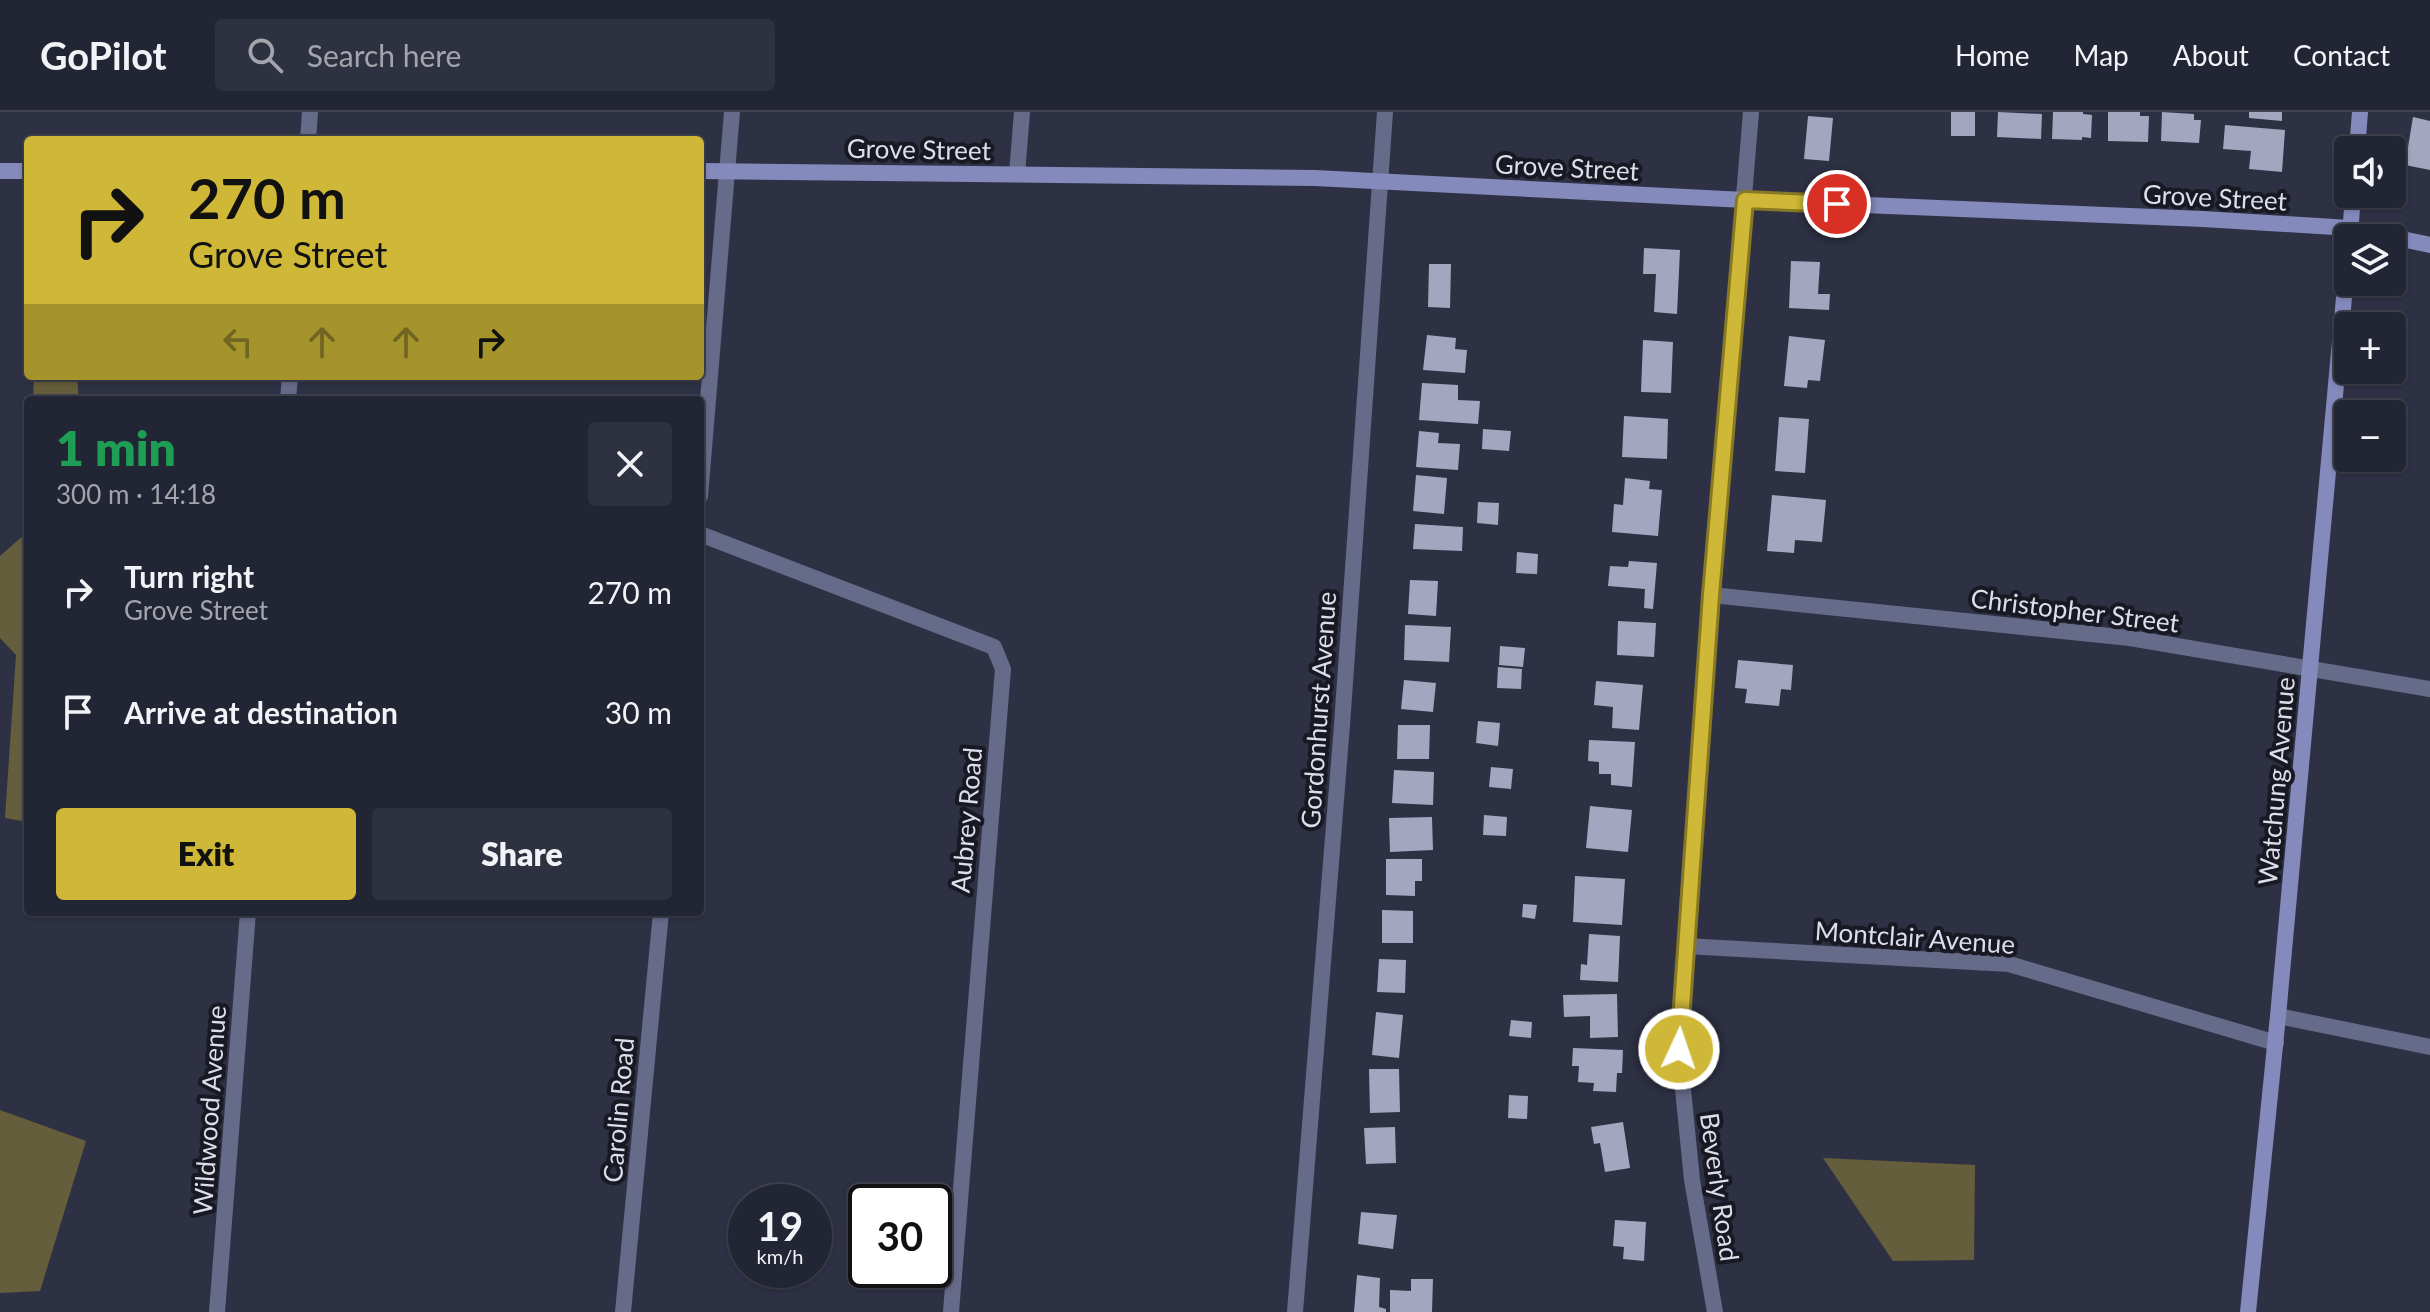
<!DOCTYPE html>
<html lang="en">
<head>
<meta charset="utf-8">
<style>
  body { margin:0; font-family:Lato,sans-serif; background:#2e313f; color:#f1f3f6; height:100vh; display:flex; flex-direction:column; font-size:30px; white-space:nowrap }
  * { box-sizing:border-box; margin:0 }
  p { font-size:26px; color:#a2a5ac }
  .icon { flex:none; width:44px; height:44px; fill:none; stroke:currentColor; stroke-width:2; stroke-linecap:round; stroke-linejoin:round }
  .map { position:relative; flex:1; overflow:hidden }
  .side { position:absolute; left:24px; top:284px; width:680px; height:520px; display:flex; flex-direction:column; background:#222533; border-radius:8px; box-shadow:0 2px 6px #0004,0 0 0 2px #3f424e }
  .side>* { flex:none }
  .guide { position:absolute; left:24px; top:24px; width:680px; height:244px; border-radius:8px; box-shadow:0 2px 6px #0004,0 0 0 2px #3f424e; background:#cfb837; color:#111; overflow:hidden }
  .tools { position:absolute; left:2334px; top:24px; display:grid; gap:16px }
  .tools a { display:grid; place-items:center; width:72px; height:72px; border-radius:8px; background:#222533; box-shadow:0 2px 6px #0004,0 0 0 2px #3f424e; font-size:40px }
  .speed { position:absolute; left:728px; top:1072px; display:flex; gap:16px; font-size:40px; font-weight:700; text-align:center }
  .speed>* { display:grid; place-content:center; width:104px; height:104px; border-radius:50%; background:#222533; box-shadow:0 2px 6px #0004,0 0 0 2px #3f424e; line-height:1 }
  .speed small { font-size:20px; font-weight:400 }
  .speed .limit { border:4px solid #111; border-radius:12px; background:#fff; color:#111 }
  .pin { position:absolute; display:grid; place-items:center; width:68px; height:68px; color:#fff; margin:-34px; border:4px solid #fff; border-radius:50%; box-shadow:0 2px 8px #0007 }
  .me { position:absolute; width:88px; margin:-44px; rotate:3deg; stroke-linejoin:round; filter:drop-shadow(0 0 6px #0008) }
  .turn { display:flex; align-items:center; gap:28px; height:168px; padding:0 32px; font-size:36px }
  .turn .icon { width:104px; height:104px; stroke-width:2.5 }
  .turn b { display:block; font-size:56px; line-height:68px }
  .lanes { display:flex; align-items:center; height:76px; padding:0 32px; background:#0003; justify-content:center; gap:40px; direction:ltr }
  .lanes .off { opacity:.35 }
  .round { display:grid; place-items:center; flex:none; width:84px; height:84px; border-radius:8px; background:#2e313f }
  .head { display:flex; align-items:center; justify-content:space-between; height:136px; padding:0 32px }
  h1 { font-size:48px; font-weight:800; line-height:60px; color:#1e9e55 }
  .primary-button { display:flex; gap:16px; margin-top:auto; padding:16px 32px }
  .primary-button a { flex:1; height:92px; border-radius:8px; background:#cfb837; color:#111; font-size:32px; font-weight:800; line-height:92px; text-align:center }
  .primary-button a+a { background:#2e313f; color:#f1f3f6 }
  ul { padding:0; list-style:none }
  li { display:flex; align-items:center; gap:24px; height:120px; padding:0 32px }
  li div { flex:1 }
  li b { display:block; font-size:30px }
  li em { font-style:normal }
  header { display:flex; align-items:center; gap:48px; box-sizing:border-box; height:112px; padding:0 40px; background:#222533; border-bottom:2px solid #3f424e }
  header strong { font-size:38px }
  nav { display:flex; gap:44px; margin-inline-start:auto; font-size:28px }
  .search { width:560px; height:72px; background:#2e313f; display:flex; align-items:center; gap:20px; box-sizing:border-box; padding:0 28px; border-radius:8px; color:#a2a5ac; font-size:30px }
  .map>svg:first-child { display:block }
</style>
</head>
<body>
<header>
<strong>GoPilot</strong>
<div class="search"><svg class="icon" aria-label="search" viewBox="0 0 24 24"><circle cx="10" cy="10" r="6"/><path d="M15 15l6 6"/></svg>Search here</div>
<nav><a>Home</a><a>Map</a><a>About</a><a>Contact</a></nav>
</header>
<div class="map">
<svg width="2430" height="1200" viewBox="0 0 2430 1200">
  <rect width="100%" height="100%" fill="#2e3144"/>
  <g fill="#645e3c">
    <polygon points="34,264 77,264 79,288 33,288"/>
    <polygon points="28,367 28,710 5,706 16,543 0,526 0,444 25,422"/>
    <polygon points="0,998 86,1029 40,1179 0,1181"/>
    <polygon points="1823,1046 1975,1053 1974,1148 1893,1149"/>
  </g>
  <g fill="#a3a6be">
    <rect x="1951" y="0" width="24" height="24"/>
    <polygon points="1998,0 2042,2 2041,27 1997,25"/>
    <polygon points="2053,0 2083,0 2083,2 2092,3 2091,26 2082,25 2082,28 2052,27"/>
    <polygon points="2108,0 2140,0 2140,4 2149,4 2148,30 2108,29"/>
    <polygon points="2162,0 2194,2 2194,8 2201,8 2199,31 2161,29"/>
    <polygon points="2249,0 2282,0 2282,9 2249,6"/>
    <polygon points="1808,4 1833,6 1829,49 1804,47"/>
    <polygon points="2413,5 2430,9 2430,58 2405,53"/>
    <polygon points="2225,13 2285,18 2282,60 2249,57 2251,39 2223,37"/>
    <polygon points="1644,136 1680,138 1677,202 1654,200 1656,162 1643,162"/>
    <polygon points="1791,149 1820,150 1818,182 1830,182 1829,198 1789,196"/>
    <polygon points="1429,152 1451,152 1450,196 1428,195"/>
    <polygon points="1427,223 1456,226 1455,237 1467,238 1465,261 1423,258"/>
    <polygon points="1789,224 1825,228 1820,269 1808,268 1807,276 1784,274"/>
    <polygon points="1643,228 1673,230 1671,281 1641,280"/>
    <polygon points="1422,271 1458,273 1458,288 1480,289 1478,312 1419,308"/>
    <polygon points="1624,304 1668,307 1667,347 1622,345"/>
    <polygon points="1779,305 1809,307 1805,361 1775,359"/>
    <polygon points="1483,317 1511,319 1509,339 1482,337"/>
    <polygon points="1419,319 1439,321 1438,331 1460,332 1458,358 1416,355"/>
    <polygon points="1416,363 1447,366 1444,402 1413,399"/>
    <polygon points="1625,366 1650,369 1649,377 1662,378 1658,424 1612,420 1614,392 1623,393"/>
    <polygon points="1772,383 1826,388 1822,430 1795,428 1794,441 1767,439"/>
    <polygon points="1478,390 1499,391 1498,413 1477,411"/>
    <polygon points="1415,412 1463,415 1462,439 1413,437"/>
    <polygon points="1517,440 1538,442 1537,462 1516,461"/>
    <polygon points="1629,449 1657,451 1653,497 1644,496 1645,477 1608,474 1610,454 1628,455"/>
    <polygon points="1410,468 1438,469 1436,504 1408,502"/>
    <polygon points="1618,509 1656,511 1654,545 1617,543"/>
    <polygon points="1405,513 1451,515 1449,550 1404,548"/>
    <polygon points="1500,534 1525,536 1523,555 1499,553"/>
    <polygon points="1738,548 1793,553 1791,578 1781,577 1779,594 1745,591 1747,577 1735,576"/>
    <polygon points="1498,555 1522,557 1521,577 1497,576"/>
    <polygon points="1404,568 1436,571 1433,600 1401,597"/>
    <polygon points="1596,569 1643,573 1639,618 1612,616 1613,595 1594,593"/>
    <polygon points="1478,609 1500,611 1498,634 1476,631"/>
    <polygon points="1398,613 1430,613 1429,647 1397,647"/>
    <polygon points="1589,628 1635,630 1632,675 1611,673 1611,662 1599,662 1599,650 1588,649"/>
    <polygon points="1491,655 1513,657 1511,677 1489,675"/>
    <polygon points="1394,658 1434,660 1433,693 1392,691"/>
    <polygon points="1590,694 1632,698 1628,740 1586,736"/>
    <polygon points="1484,703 1507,705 1506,724 1483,723"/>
    <polygon points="1432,705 1433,738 1390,740 1389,706"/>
    <polygon points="1386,747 1422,747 1422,769 1415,769 1415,784 1386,783"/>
    <polygon points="1575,764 1625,767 1622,813 1573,810"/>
    <polygon points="1523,792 1537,793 1535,807 1522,805"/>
    <polygon points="1382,798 1413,799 1413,831 1382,831"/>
    <polygon points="1589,822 1620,824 1618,870 1580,868 1581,852 1587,853"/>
    <polygon points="1379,847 1406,848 1405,881 1377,880"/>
    <polygon points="1617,882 1618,925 1590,926 1590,904 1564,905 1563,883"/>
    <polygon points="1376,900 1403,903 1399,946 1372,943"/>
    <polygon points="1511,908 1532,910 1531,926 1509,924"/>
    <polygon points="1573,936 1623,938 1622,961 1617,961 1616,980 1593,979 1594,971 1578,970 1579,954 1572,954"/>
    <polygon points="1369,957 1399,957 1400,1000 1370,1001"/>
    <polygon points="1509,983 1528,984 1527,1007 1508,1006"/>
    <polygon points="1623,1010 1630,1056 1605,1060 1600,1031 1594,1032 1591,1015"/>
    <polygon points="1395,1015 1396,1051 1366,1052 1364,1016"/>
    <polygon points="1361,1100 1397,1103 1393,1137 1358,1132"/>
    <polygon points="1615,1108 1646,1110 1644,1149 1623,1147 1624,1135 1613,1134"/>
    <polygon points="1357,1163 1380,1166 1379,1195 1386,1197 1386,1200 1354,1200"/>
    <polygon points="1411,1167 1433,1167 1432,1200 1390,1200 1390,1178 1411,1179"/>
  </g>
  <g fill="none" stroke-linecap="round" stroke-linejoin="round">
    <g stroke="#676b8a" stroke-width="16">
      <polyline points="308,28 310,0"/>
      <polyline points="1017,62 1022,0"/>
      <polyline points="288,288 290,264"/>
      <polyline points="700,384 732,0"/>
      <polyline points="700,422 994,535 1003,557 951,1200"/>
      <polyline points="1711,483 2130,526 2430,577"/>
      <polyline points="1685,834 2009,852 2276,931"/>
      <polyline points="2278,904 2430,935"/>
      <polyline points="217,1200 248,800"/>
      <polyline points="623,1200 661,800"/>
      <polyline points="1295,1200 1342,613 1385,0"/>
      <polyline points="1715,1200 1692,1068 1679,937 1711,483 1751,0"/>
    </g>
    <g stroke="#848abc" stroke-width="16">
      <polyline points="2357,38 2360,0"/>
      <polyline points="0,59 28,59"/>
      <polyline points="700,59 1315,66 1745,88 2203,107 2350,116 2430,133"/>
      <polyline points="2350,124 2353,82"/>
      <polyline points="2248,1200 2278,904 2348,142"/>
    </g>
  </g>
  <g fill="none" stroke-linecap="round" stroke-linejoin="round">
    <defs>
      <polyline id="route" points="1679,937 1711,483 1745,88 1837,92"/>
    </defs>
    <use href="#route" stroke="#877824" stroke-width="20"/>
    <use href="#route" stroke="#cfb837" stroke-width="14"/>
  </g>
  <g text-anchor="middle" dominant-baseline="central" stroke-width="8" stroke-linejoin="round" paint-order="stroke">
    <g font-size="26" fill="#dcdeeb" stroke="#181922">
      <text transform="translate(919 37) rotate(1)">Grove Street</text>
      <text transform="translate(1567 55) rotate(3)">Grove Street</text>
      <text transform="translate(2215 85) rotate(3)">Grove Street</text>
      <text transform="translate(2075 498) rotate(7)">Christopher Street</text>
      <text transform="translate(1318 598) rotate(-86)">Gordonhurst Avenue</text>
      <text transform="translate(2276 669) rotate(-85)">Watchung Avenue</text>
      <text transform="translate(966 708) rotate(-85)">Aubrey Road</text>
      <text transform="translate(1915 825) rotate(4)">Montclair Avenue</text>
      <text transform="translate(209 998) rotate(-86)">Wildwood Avenue</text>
      <text transform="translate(618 998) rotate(-85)">Carolin Road</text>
      <text transform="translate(1720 1075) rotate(82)">Beverly Road</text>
    </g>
  </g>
</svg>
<div class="tools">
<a><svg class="icon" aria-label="sound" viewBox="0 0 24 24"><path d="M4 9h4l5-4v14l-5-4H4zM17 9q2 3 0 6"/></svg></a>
<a><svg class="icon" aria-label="layers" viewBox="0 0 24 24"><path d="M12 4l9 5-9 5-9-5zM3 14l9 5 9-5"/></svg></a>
<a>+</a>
<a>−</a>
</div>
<div class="speed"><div>19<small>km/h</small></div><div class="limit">30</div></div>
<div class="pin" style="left:1837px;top:92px;background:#d93025"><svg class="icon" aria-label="arrive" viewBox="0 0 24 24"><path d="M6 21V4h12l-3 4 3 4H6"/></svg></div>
<svg class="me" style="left:1679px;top:937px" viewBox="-20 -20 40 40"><circle r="17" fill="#cfb837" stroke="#fff" stroke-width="3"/><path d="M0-11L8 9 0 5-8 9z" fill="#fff"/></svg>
<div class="guide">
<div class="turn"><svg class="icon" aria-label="right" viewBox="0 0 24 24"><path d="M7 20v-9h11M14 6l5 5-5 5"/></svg><div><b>270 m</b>Grove Street</div></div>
<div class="lanes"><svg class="icon off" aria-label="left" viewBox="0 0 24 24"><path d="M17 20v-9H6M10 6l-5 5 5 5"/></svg><svg class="icon off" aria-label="ahead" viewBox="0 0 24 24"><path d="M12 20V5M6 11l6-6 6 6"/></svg><svg class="icon off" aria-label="ahead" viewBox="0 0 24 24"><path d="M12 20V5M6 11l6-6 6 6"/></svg><svg class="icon" aria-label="right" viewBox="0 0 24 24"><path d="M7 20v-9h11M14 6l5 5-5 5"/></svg></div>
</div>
<section class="side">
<div class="head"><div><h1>1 min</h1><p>300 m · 14:18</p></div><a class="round"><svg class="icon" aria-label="close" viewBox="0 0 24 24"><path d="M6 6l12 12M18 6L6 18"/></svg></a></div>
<ul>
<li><svg class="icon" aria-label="right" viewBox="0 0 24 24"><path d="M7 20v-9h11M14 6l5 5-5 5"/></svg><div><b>Turn right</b><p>Grove Street</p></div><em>270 m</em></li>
<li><svg class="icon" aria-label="arrive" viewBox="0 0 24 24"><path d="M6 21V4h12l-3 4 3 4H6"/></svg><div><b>Arrive at destination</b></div><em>30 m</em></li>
</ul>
<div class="primary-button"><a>Exit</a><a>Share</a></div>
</section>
</div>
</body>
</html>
